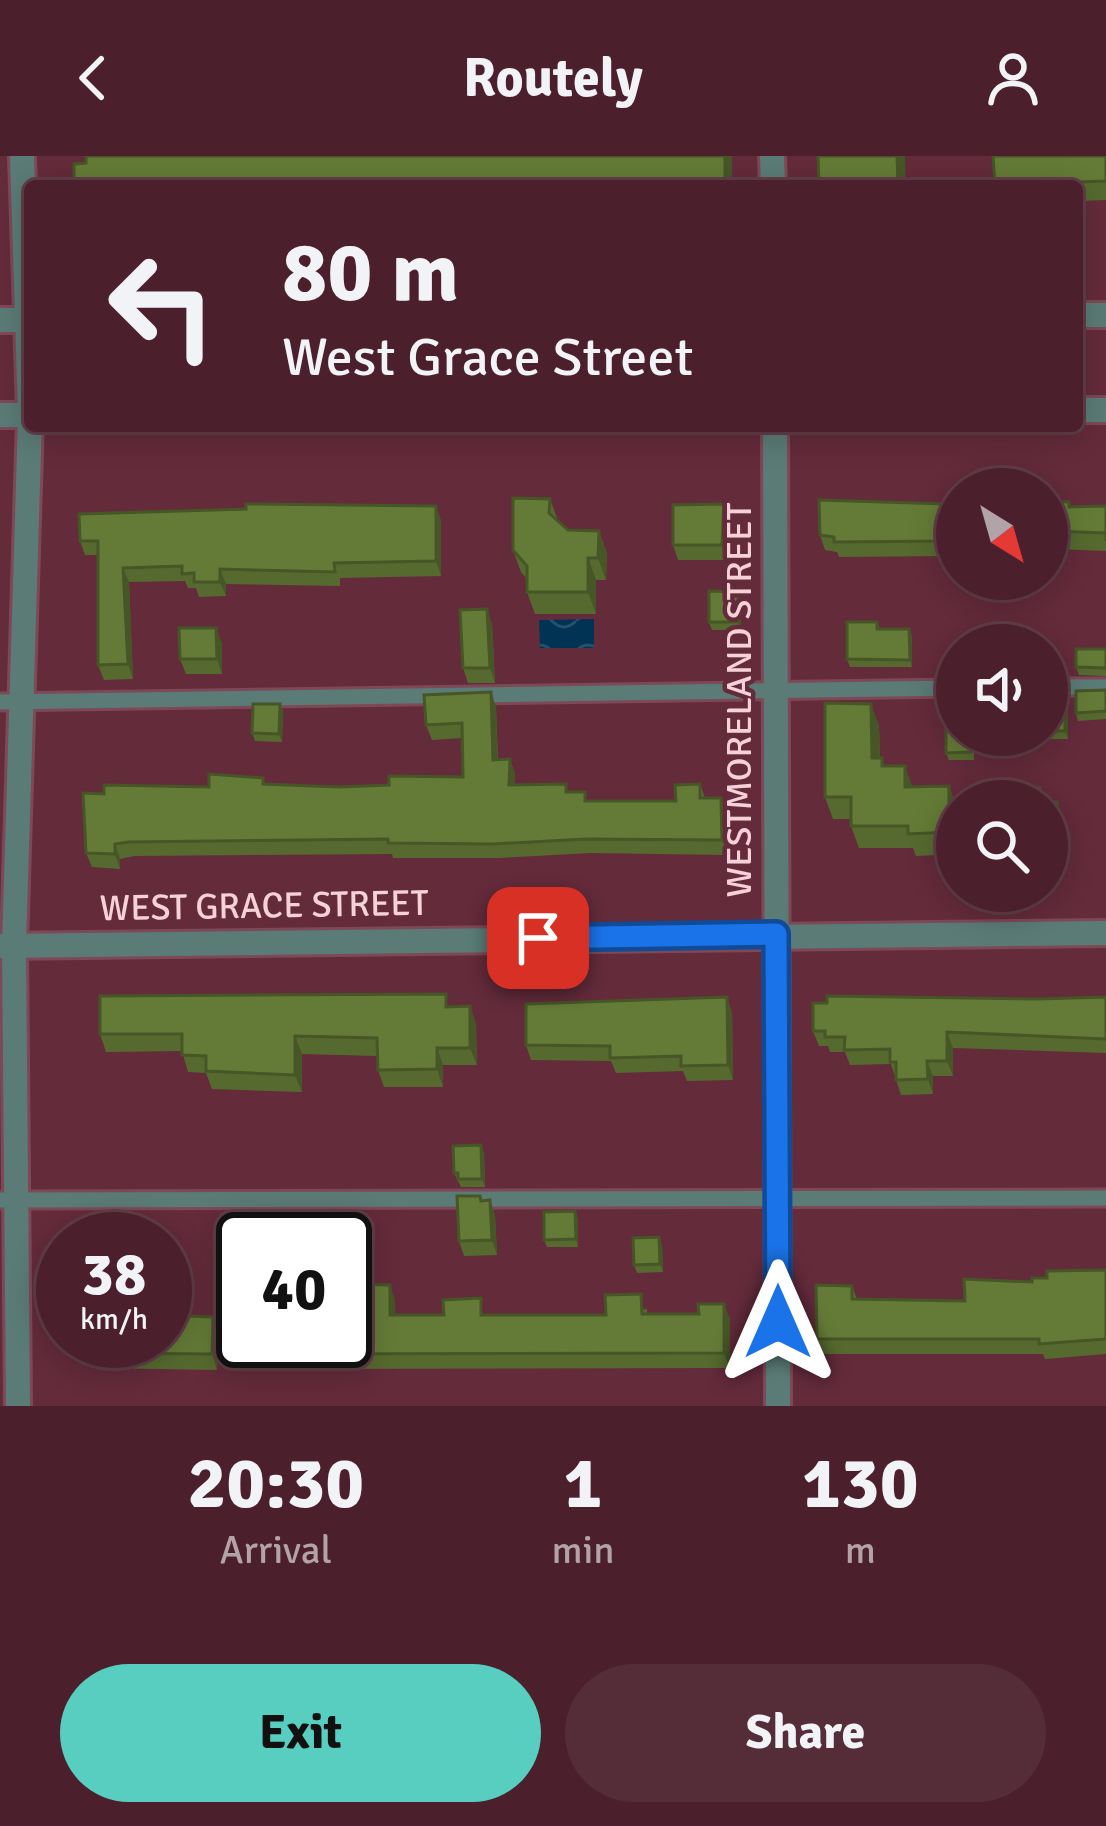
<!DOCTYPE html>
<html lang="en">
<head>
<meta charset="utf-8">
<style>
  body { margin:0; font-family:Signika,sans-serif; background:#552d38; color:#f1f3f6; height:100vh; display:flex; flex-direction:column; font-size:45px; white-space:nowrap }
  * { box-sizing:border-box; margin:0 }
  p { font-size:39px; color:#b2a3a9 }
  .icon { flex:none; width:66px; height:66px; fill:none; stroke:currentColor; stroke-width:2; stroke-linecap:round; stroke-linejoin:round }
  .map { position:relative; height:1250px; overflow:hidden }
  .sheet { display:flex; flex-direction:column; background:#4b202c; flex:1 }
  .sheet>* { flex:none }
  .banner { position:absolute; left:24px; top:24px; width:1059px; height:252px; border-radius:12px; box-shadow:0 6px 30px #0003,0 0 0 3px #623e48; background:#4b202c; color:#f1f3f6; overflow:hidden }
  .needle { width:78px; rotate:143deg }
  .tools { position:absolute; left:936px; top:312px; display:grid; gap:24px }
  .tools a { display:grid; place-items:center; width:132px; height:132px; border-radius:50%; background:#4b202c; box-shadow:0 6px 30px #0003,0 0 0 3px #623e48; font-size:60px }
  .speed { position:absolute; left:36px; top:1056px; display:flex; gap:24px; font-size:60px; font-weight:700; text-align:center }
  .speed>* { display:grid; place-content:center; width:156px; height:156px; border-radius:50%; background:#4b202c; box-shadow:0 6px 30px #0003,0 0 0 3px #623e48; line-height:1 }
  .speed small { font-size:30px; font-weight:400 }
  .speed .limit { border:6px solid #111; border-radius:18px; background:#fff; color:#111 }
  .pin { position:absolute; display:grid; place-items:center; width:102px; height:102px; color:#fff; margin:-51px; border-radius:24px; box-shadow:0 6px 18px #0006 }
  .me { position:absolute; width:132px; margin:-66px; rotate:0deg; stroke-linejoin:round; filter:drop-shadow(0 0 9px #0008) }
  .turn { display:flex; align-items:center; gap:42px; height:252px; padding:0 60px; font-size:54px }
  .turn .icon { width:156px; height:156px; stroke-width:2.5 }
  .turn b { display:block; font-size:84px; line-height:102px }
  .eta { display:flex; justify-content:space-evenly; align-items:center; height:204px; text-align:center }
  .eta b { font-size:72px; font-weight:700; line-height:84px }
  .primary-button { display:flex; gap:24px; margin-top:auto; padding:24px 60px }
  .primary-button a { flex:1; height:138px; border-radius:72px; background:#58cec0; color:#111; font-size:48px; font-weight:700; line-height:138px; text-align:center }
  .primary-button a+a { background:#552d38; color:#f1f3f6 }
  header { display:flex; justify-content:space-between; align-items:center; height:156px; padding:0 60px; background:#4b202c; font-size:54px; font-weight:700 }
  .map>svg:first-child { display:block }
</style>
</head>
<body>
<header><svg class="icon" aria-label="back" viewBox="0 0 24 24"><path d="M15 5l-7 7 7 7"/></svg>Routely<svg class="icon" aria-label="person" viewBox="0 0 24 24"><circle cx="12" cy="8" r="4"/><path d="M4 21q1-7 8-7t8 7"/></svg></header>
<div class="map">
<svg width="1106" height="1250" viewBox="0 0 1106 1250">
  <defs>
    <pattern id="water-waves" width="16" height="10" patternUnits="userSpaceOnUse" patternTransform="scale(3)"><rect width="16" height="10" fill="#003354"/><path d="M0 5q4-4 8 0t8 0" fill="none" stroke="#26506c"/></pattern>
  </defs>
  <rect width="100%" height="100%" fill="#642b3b"/>
  <polygon fill="url(#water-waves)" points="594,463 594,492 540,492 539,464"/>
  <g fill="none" stroke-linecap="round" stroke-linejoin="round">
    <defs>
      <g id="service">
        <polyline points="1047,531 1106,531"/>
        <polyline points="0,546 957,532"/>
        <polyline points="0,1044 1106,1042"/>
      </g>
      <g id="minor">
        <polyline points="22,0 30,256"/>
        <polyline points="0,790 1106,777"/>
        <polyline points="18,1250 14,790 30,263"/>
      </g>
      <g id="tertiary">
        <polyline points="772,0 773,30"/>
        <polyline points="1077,159 1106,159"/>
        <polyline points="0,164 30,164"/>
        <polyline points="1077,254 1106,254"/>
        <polyline points="0,259 30,259"/>
        <polyline points="775,270 778,1250"/>
      </g>
    </defs>
    <use href="#service" stroke="#7e4957" stroke-width="21"/>
    <use href="#minor" stroke="#7e4957" stroke-width="30"/>
    <use href="#tertiary" stroke="#7e4957" stroke-width="30"/>
    <use href="#service" stroke="#5b7b76" stroke-width="15"/>
    <use href="#minor" stroke="#5b7b76" stroke-width="24"/>
    <use href="#tertiary" stroke="#5b7b76" stroke-width="24"/>
  </g>
  <g fill="#566a2f">
    <polygon points="993,0 1106,0 1106,44 1077,45 1077,30 995,30"/>
    <polygon points="550,343 558,365 568,374 599,375 607,397 606,424 596,424 596,458 535,458 527,436 527,423 521,416 513,394"/>
    <polygon points="1047,345 1069,346 1071,351 1106,350 1106,395 1058,393 1059,399 1047,399"/>
    <polygon points="945,348 951,364 949,400 839,401 837,396 825,394 820,379"/>
    <polygon points="436,350 441,365 441,420 340,422 340,430 226,428 226,440 199,441 196,432 188,432 185,425 129,426 133,523 104,524 98,509 98,399 85,399 80,385"/>
    <polygon points="730,363 728,404 678,404 673,389"/>
    <polygon points="738,436 740,443 741,474 712,474 709,466"/>
    <polygon points="877,466 880,473 909,473 912,481 912,511 850,511 847,503"/>
    <polygon points="492,468 495,527 468,527 463,512"/>
    <polygon points="222,487 222,518 186,518 180,503"/>
    <polygon points="1106,493 1106,520 1079,519 1076,511"/>
    <polygon points="1106,534 1106,563 1078,565 1076,557"/>
    <polygon points="1047,543 1065,543 1068,551 1068,583 1039,583 1038,579 1047,579"/>
    <polygon points="280,548 283,556 282,586 255,585 252,577"/>
    <polygon points="496,551 498,603 510,603 515,618 515,629 569,636 588,645 676,645 700,628 705,642 727,656 728,699 591,697 499,702 393,702 392,698 134,700 120,703 120,713 92,711 86,697 104,638 209,631 263,622 265,628 339,631 389,629 463,621 462,582 432,584 426,569"/>
    <polygon points="879,569 880,602 885,610 913,631 949,630 957,652 957,698 916,700 913,692 859,692 851,670 851,663 833,663 825,641"/>
    <polygon points="957,579 974,579 974,604 949,604 946,597"/>
    <polygon points="1047,646 1063,661 1063,699 1047,700"/>
    <polygon points="1106,841 1106,897 953,892 953,920 933,920 933,938 901,939 891,908 850,909 845,896 830,896 828,890 819,890 813,875 1039,843"/>
    <polygon points="470,850 476,868 477,909 443,909 443,931 384,931 378,914 377,900 302,898 302,936 212,933 206,917 188,916 182,895 106,896 100,878"/>
    <polygon points="732,856 733,924 687,925 683,915 616,917 611,905 531,904 526,889"/>
    <polygon points="481,989 484,997 485,1031 461,1031 454,1017"/>
    <polygon points="480,1040 482,1045 490,1044 495,1059 497,1099 464,1100 459,1085"/>
    <polygon points="578,1063 578,1091 547,1091 544,1084"/>
    <polygon points="662,1089 663,1116 637,1117 634,1109"/>
    <polygon points="1106,1114 1106,1198 1045,1203 1043,1198 823,1198 817,1183 852,1130 857,1143 965,1145 1047,1122"/>
    <polygon points="395,1144 395,1159 606,1159 647,1153 647,1158 730,1163 730,1212 290,1213 288,1208 279,1208 274,1193"/>
    <polygon points="187,1150 190,1160 218,1176 217,1214 98,1212 93,1197"/>
  </g>
  <g fill="#465626">
    <rect x="725" y="0" width="7" height="30"/>
    <polygon points="897,0 905,0 906,30 899,30"/>
    <polygon points="724,348 730,363 728,404 722,389"/>
    <polygon points="945,348 951,364 949,400 944,385"/>
    <polygon points="436,350 441,365 441,420 436,405"/>
    <polygon points="599,375 607,397 606,424 598,402"/>
    <polygon points="588,402 596,424 596,458 588,436"/>
    <polygon points="123,412 129,426 133,523 128,508"/>
    <polygon points="220,413 226,428 226,440 220,426"/>
    <polygon points="738,436 740,443 741,474 738,466"/>
    <polygon points="487,453 492,468 495,527 490,512"/>
    <polygon points="216,472 222,487 222,518 217,503"/>
    <polygon points="909,473 912,481 912,511 910,504"/>
    <polygon points="491,536 496,551 498,618 493,604"/>
    <polygon points="1065,543 1068,551 1068,583 1065,575"/>
    <polygon points="280,548 283,556 282,586 279,578"/>
    <polygon points="871,548 879,569 880,624 872,602"/>
    <polygon points="510,603 515,618 515,644 509,629"/>
    <polygon points="905,610 913,632 905,631"/>
    <polygon points="949,630 957,652 957,698 949,676"/>
    <polygon points="721,642 727,656 728,699 722,684"/>
    <polygon points="1057,646 1063,661 1063,699 1057,684"/>
    <polygon points="115,688 120,703 120,713 115,698"/>
    <polygon points="727,841 732,856 733,924 728,909"/>
    <polygon points="470,850 476,868 477,909 470,892"/>
    <polygon points="947,876 953,892 953,920 947,905"/>
    <polygon points="295,880 302,898 302,936 295,919"/>
    <polygon points="437,892 443,909 443,931 437,913"/>
    <polygon points="927,905 933,920 933,938 928,923"/>
    <polygon points="481,989 484,997 485,1031 482,1023"/>
    <polygon points="490,1044 495,1059 497,1099 492,1084"/>
    <polygon points="575,1055 578,1063 578,1091 576,1083"/>
    <polygon points="659,1081 662,1089 663,1116 660,1108"/>
    <polygon points="390,1129 395,1144 396,1174 390,1159"/>
    <polygon points="724,1148 730,1163 730,1212 724,1197"/>
    <polygon points="213,1161 218,1176 217,1214 212,1198"/>
  </g>
  <g fill="#647b37" stroke="#465626" stroke-width="3">
    <polygon points="86,0 725,0 725,30 74,30 74,8 86,7"/>
    <polygon points="818,0 897,0 898,29 819,30"/>
    <polygon points="993,0 1106,0 1106,25 995,29"/>
    <polygon points="513,342 550,343 549,357 568,374 599,375 598,402 588,402 588,436 527,436 527,410 513,394"/>
    <polygon points="819,344 945,348 944,385 834,386 834,381 820,379"/>
    <polygon points="1047,345 1069,346 1069,351 1106,350 1106,385 1106,377 1052,375 1052,381 1047,381"/>
    <polygon points="246,348 436,350 436,405 334,407 335,416 220,413 220,426 194,426 194,417 182,418 182,410 123,412 128,508 98,509 98,385 80,385 79,358 246,353"/>
    <polygon points="724,348 722,389 673,389 673,349"/>
    <polygon points="709,435 738,436 738,466 709,466"/>
    <polygon points="487,453 490,512 463,512 460,454"/>
    <polygon points="847,466 877,466 877,473 909,473 910,504 847,503"/>
    <polygon points="179,472 216,472 217,503 180,503"/>
    <polygon points="1076,493 1106,493 1106,512 1076,511"/>
    <polygon points="1106,534 1106,555 1076,557 1076,535"/>
    <polygon points="491,536 493,604 510,603 509,629 566,628 566,636 585,636 585,645 676,645 675,629 700,628 700,642 721,642 722,684 586,683 493,688 388,687 388,683 129,686 115,688 115,698 86,697 83,637 104,638 104,629 209,631 209,618 263,622 263,628 339,631 389,629 389,620 463,621 462,567 426,569 424,539"/>
    <rect x="1047" y="543" width="18" height="32"/>
    <polygon points="825,547 871,548 872,602 882,602 882,610 905,610 905,631 949,630 949,676 908,678 908,670 851,670 851,641 825,641"/>
    <polygon points="253,548 280,548 279,578 252,577"/>
    <polygon points="946,562 957,562 957,579 971,579 971,596 946,597"/>
    <polygon points="1010,632 1040,632 1041,645 1011,645"/>
    <rect x="1047" y="646" width="10" height="38"/>
    <polygon points="446,838 446,851 470,850 470,892 437,892 437,913 378,914 377,882 295,880 295,919 206,915 206,900 182,899 182,878 100,878 100,840"/>
    <polygon points="827,840 1039,843 1106,841 1106,883 947,876 947,905 927,905 928,923 896,924 896,906 890,906 890,893 844,894 845,881 825,881 825,875 813,875 813,847 827,847"/>
    <polygon points="727,841 728,909 681,910 681,900 610,902 610,890 526,889 526,848"/>
    <polygon points="481,989 482,1023 458,1023 458,1017 454,1017 453,990"/>
    <polygon points="457,1040 480,1040 481,1045 490,1044 492,1084 459,1085"/>
    <polygon points="575,1055 576,1083 544,1084 544,1056"/>
    <polygon points="659,1081 660,1108 634,1109 633,1082"/>
    <polygon points="1106,1114 1106,1183 1039,1188 1039,1183 817,1183 816,1129 852,1130 852,1143 965,1145 964,1123 1032,1126 1032,1122 1047,1122 1047,1115"/>
    <polygon points="345,1128 390,1129 390,1159 444,1159 443,1144 481,1142 481,1159 606,1159 605,1139 641,1138 642,1158 699,1158 698,1148 724,1148 724,1197 285,1198 285,1193 274,1193 274,1185 345,1185"/>
    <polygon points="165,1149 187,1150 187,1160 213,1161 212,1198 93,1197 93,1185 165,1185"/>
  </g>
  <g fill="none" stroke-linecap="round" stroke-linejoin="round">
    <defs>
      <polyline id="route" points="538,782 776,778 778,1166"/>
    </defs>
    <use href="#route" stroke="#114b97" stroke-width="30"/>
    <use href="#route" stroke="#1a73e8" stroke-width="21"/>
  </g>
  <g text-anchor="middle" dominant-baseline="central" stroke-width="9" stroke-linejoin="round" paint-order="stroke">
    <g font-size="36" fill="#f6d1d8" stroke="#642b3b">
      <text transform="translate(739 544) rotate(-90)">WESTMORELAND STREET</text>
      <text transform="translate(264 750) rotate(-1)">WEST GRACE STREET</text>
    </g>
  </g>
</svg>
<div class="tools">
<a><svg class="needle" viewBox="-14 -14 28 28"><path d="M0-13l5 13h-10z" fill="#e53935"/><path d="M0 13l5-13h-10z" fill="#b2a3a9"/></svg></a>
<a><svg class="icon" aria-label="sound" viewBox="0 0 24 24"><path d="M4 9h4l5-4v14l-5-4H4zM17 9q2 3 0 6"/></svg></a>
<a><svg class="icon" aria-label="search" viewBox="0 0 24 24"><circle cx="10" cy="10" r="6"/><path d="M15 15l6 6"/></svg></a>
</div>
<div class="speed"><div>38<small>km/h</small></div><div class="limit">40</div></div>
<div class="pin" style="left:538px;top:782px;background:#d93025"><svg class="icon" aria-label="arrive" viewBox="0 0 24 24"><path d="M6 21V4h12l-3 4 3 4H6"/></svg></div>
<svg class="me" style="left:778px;top:1166px" viewBox="-20 -20 40 40"><path d="M0-17L14 15 0 8-14 15z" fill="#1a73e8" stroke="#fff" stroke-width="4"/></svg>
<div class="banner">
<div class="turn"><svg class="icon" aria-label="left" viewBox="0 0 24 24"><path d="M17 20v-9H6M10 6l-5 5 5 5"/></svg><div><b>80 m</b>West Grace Street</div></div>
</div>
</div>
<section class="sheet">
<div class="eta">
<div><b>20:30</b><p>Arrival</p></div>
<div><b>1</b><p>min</p></div>
<div><b>130</b><p>m</p></div>
</div>
<div class="primary-button"><a>Exit</a><a>Share</a></div>
</section>
</body>
</html>
